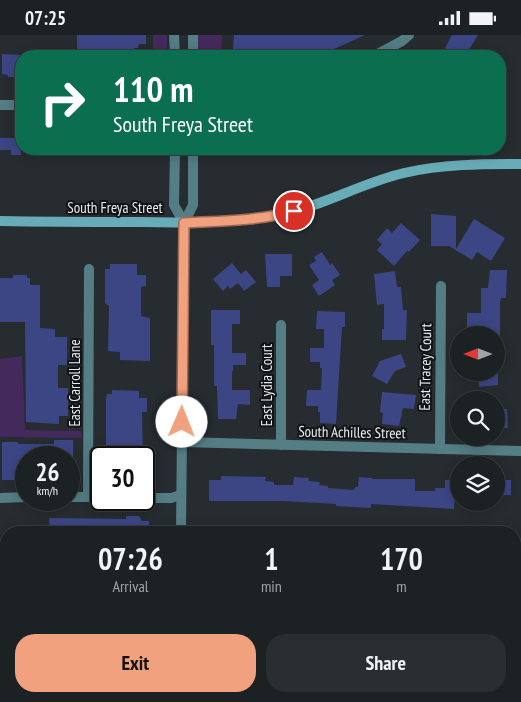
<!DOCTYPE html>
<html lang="en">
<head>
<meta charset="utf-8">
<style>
  body { margin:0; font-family:"PT Sans Narrow",sans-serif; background:#292e31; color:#f1f3f6; height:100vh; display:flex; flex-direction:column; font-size:19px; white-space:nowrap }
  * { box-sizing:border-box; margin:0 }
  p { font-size:16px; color:#a0a3a6 }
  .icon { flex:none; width:28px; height:28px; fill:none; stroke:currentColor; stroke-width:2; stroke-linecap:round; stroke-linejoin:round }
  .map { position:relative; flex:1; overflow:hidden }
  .side { position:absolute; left:0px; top:491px; width:521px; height:176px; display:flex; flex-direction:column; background:#1c2124; border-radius:20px 20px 0 0; box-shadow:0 2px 12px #0003,0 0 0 1px #3a3e41 }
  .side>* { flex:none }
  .banner { position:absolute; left:15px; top:15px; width:491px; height:105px; border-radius:20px; box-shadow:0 2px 12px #0003,0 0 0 1px #3a3e41; background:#0b6e4f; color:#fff; overflow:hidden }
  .needle { width:32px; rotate:270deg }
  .buttons { position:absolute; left:450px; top:291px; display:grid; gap:10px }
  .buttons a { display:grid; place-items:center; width:55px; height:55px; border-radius:50%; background:#1c2124; box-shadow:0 2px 12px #0003,0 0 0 1px #3a3e41; font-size:25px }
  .speed { position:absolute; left:15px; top:411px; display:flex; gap:10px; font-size:25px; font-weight:700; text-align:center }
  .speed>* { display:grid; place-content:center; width:65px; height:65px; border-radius:50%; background:#1c2124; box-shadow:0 2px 12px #0003,0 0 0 1px #3a3e41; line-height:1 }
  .speed small { font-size:12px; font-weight:400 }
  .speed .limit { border:2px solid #111; border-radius:8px; background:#fff; color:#111 }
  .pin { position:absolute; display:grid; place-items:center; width:42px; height:42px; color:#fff; margin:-21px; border:2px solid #fff; border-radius:50%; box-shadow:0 1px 5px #0007 }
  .me { position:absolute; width:55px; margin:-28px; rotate:1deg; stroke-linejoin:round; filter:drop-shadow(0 0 4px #0008) }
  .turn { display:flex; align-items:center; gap:18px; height:105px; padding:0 15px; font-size:22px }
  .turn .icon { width:65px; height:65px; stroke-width:2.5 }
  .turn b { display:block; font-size:35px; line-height:42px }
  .eta { display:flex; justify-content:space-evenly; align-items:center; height:85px; text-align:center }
  .eta b { font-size:30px; font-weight:800; line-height:35px }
  .action { display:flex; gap:10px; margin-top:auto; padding:10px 15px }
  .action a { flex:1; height:58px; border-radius:20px; background:#f2a17e; color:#111; font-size:20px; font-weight:800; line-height:58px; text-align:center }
  .action a+a { background:#292e31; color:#f1f3f6 }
  .status { display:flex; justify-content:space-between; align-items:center; height:35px; padding:0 25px; background:#1c2124; direction:ltr }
  .status svg { height:14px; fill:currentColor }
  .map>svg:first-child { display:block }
</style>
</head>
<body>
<div class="status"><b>07:25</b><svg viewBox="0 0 49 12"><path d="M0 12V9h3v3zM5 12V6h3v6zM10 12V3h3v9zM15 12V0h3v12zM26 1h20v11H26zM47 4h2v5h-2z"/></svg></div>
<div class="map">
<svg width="521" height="667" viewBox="0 0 521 667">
  <rect width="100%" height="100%" fill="#262c30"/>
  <g fill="#442a5c">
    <rect x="153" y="0" width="14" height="21"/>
    <polygon points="197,0 222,0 221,21 197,21"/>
    <polygon points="22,321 25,395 81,396 81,403 0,402 0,324"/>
    <polygon points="0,566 6,566 6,661 171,661 171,667 0,667"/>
  </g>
  <g fill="#3c4685">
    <polygon points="77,0 146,0 146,9 139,9 138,13 134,13 134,20 77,21"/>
    <polygon points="234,0 365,0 319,21 287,21 286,19 257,21 240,20 240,14 233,14"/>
    <polygon points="452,0 478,0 465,21 460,21 445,13"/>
    <polygon points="2,19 21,20 21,42 8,42 8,40 2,39"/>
    <polygon points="0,103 21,103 21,120 11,120 11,115 0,115"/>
    <polygon points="431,179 456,181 456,214 474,184 505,203 491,226 477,217 472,225 449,211 431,211"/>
    <polygon points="401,188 420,205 409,217 407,216 394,231 377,215 382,209 377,205 387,193 392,198"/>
    <polygon points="322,217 330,230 332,228 340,240 332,245 335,250 319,261 312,250 319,245 309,230 316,226 314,222"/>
    <polygon points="265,219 292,219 292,241 280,241 280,252 267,252"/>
    <polygon points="232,228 241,239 246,235 256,247 244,256 238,248 230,254 228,251 223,256 213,244"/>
    <polygon points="110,229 137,229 137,240 146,240 146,251 141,252 141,281 150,283 150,326 120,325 120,317 108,316 109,271 105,268 105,234 110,234"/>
    <polygon points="490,235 507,235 506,263 501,263 500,267 500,300 481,300 479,299 479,293 467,293 467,278 481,278 481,253 488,253"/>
    <polygon points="395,236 397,252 401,252 403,275 407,275 406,305 382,305 382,294 384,294 384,269 377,270 374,239"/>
    <polygon points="13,240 27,240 27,243 30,243 30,250 40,250 40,293 55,294 55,302 67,302 67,330 58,330 58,353 68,353 68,381 59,381 59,389 26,387 25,287 0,287 0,243 13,243"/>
    <polygon points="211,275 240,275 240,289 232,289 232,318 246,318 246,330 233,330 233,336 232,336 232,355 250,355 250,370 238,369 236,384 218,384 217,351 214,351 214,310 211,310"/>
    <polygon points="317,276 345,277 345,292 342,292 336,389 320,388 320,377 318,377 318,371 306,371 307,355 321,355 322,333 320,333 320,327 310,327 310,313 324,313 324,294 316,294"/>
    <polygon points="401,319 406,332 395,336 387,349 372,341 380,326"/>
    <polygon points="478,338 498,338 498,350 479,352"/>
    <polygon points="112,355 139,356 139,363 147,363 147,377 142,377 143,422 109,422 109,420 106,420 106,365 107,359 112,359"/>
    <polygon points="382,357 416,360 414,374 403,373 399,391 382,389 383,378 380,377"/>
    <polygon points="496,374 507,374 508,393 496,393"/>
    <polygon points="54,405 73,405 73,422 26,422 26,439 16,439 16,445 2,445 2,407 18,407 18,409 54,409"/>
    <polygon points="221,441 266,442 265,446 274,447 274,450 293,450 294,442 309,443 308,446 320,447 319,450 328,451 328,453 354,455 355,452 358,452 359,442 372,443 372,444 415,444 415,456 435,456 435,453 445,453 445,445 459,445 459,460 455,460 454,474 371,469 371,473 336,471 336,469 283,466 209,466 209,445 221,445"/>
    <rect x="496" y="445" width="15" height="15"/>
    <polygon points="126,481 139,481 142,486 149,486 149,498 50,498 49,483 126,484"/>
  </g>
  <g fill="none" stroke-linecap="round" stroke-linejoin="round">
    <g stroke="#547d84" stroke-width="10">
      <polyline points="174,0 175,21"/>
      <polyline points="193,0 193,21"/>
      <polyline points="374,21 402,6 409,0"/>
      <polyline points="0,70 21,70"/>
      <polyline points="175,114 174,170 184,188"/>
      <polyline points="281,290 281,410"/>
      <polyline points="182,407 521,416"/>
      <polyline points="440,414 441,251"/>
      <polyline points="69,462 101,462"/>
      <polyline points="88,462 89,234"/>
      <polyline points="0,463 26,462"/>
      <polyline points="144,463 171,463 181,460"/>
      <polyline points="181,498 184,188 193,170 193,114"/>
      <polyline points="181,661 181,667"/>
    </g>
    <path stroke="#68acb8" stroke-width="10" d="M0,186c47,1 93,1 140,1 46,1 94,1 139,-7 44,-9 82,-32 125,-42 38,-9 78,-9 117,-9"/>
  </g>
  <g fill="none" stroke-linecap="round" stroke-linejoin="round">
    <defs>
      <path id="route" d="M182,387l2,-199c36,-2 75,-2 110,-12"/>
    </defs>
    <use href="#route" stroke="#9d6952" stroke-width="12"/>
    <use href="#route" stroke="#f2a17e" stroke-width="9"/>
  </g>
  <g text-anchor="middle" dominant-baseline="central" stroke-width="4" stroke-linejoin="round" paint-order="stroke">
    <g font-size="15" fill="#e8ecef" stroke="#111416">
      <text x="115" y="172">South Freya Street</text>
      <text transform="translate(425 332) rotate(-89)">East Tracey Court</text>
      <text transform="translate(74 348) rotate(-90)">East Carroll Lane</text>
      <text transform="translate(266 350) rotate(-90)">East Lydia Court</text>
      <text transform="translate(352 397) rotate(1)">South Achilles Street</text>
    </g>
  </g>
</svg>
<div class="buttons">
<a><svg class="needle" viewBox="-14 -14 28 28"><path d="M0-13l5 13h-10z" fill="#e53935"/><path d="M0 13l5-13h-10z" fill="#a0a3a6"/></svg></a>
<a><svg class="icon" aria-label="search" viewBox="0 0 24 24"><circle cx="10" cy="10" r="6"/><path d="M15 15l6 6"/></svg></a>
<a><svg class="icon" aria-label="layers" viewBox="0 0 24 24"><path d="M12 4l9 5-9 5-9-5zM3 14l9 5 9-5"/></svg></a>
</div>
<div class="speed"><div>26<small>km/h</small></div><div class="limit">30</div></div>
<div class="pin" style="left:294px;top:176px;background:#d93025"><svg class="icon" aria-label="arrive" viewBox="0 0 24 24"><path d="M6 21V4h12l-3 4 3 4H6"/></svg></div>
<svg class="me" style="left:182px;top:387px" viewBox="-20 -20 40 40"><circle r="19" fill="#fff"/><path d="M0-13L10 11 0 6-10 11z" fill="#f2a17e"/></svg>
<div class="banner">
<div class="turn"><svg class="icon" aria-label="right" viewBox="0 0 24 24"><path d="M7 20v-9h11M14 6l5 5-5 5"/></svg><div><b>110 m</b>South Freya Street</div></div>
</div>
<section class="side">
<div class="eta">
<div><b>07:26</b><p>Arrival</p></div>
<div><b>1</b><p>min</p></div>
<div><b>170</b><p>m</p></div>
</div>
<div class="action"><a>Exit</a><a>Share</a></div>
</section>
</div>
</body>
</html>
